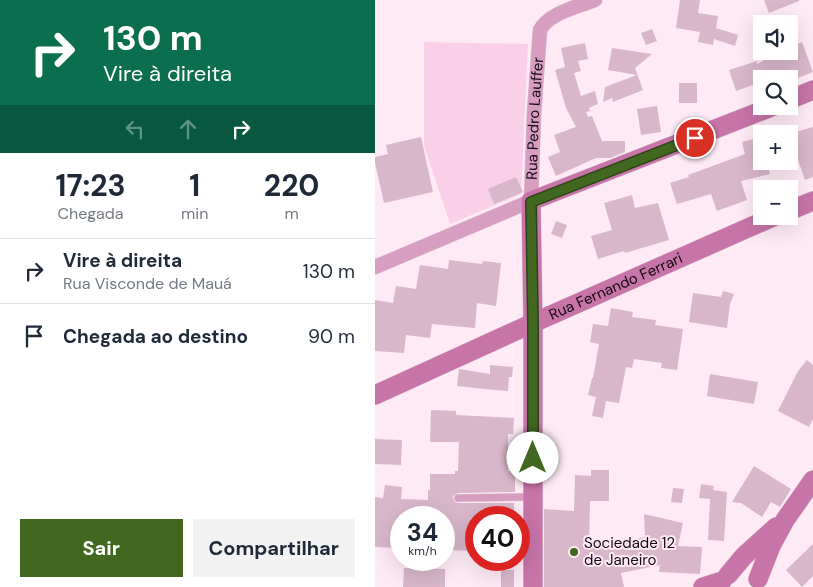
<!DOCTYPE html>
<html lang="pt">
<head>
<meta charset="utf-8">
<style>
  body { margin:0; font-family:"DM Sans",sans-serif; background:#f2f2f3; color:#1f2937; height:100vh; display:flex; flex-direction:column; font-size:19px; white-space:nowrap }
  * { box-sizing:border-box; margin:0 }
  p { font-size:16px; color:#747a83 }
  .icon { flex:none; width:28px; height:28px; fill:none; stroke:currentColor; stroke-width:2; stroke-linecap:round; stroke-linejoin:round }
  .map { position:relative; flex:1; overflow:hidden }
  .drawer { display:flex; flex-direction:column; background:#fff; width:375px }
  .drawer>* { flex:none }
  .top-card { background:#0b6e4f; color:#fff; overflow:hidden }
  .buttons { position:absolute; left:378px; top:15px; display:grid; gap:10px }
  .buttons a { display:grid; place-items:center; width:45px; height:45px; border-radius:0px; background:#fff; box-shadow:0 5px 20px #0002; font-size:25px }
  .speed { position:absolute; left:15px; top:506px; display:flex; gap:10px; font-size:25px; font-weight:700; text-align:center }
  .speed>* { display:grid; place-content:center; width:65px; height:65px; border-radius:50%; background:#fff; box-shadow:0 5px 20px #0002; line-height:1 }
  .speed small { font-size:12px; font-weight:400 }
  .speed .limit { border:8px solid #d22; background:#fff; color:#111 }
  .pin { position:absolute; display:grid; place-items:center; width:42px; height:42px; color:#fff; margin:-21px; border:2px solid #fff; border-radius:50%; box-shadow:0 1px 5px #0007 }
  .me { position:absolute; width:55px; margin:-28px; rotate:0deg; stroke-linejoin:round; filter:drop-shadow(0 0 4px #0008) }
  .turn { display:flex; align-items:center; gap:18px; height:105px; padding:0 20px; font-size:22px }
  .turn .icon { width:65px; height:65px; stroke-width:2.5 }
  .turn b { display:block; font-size:35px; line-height:42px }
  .lanes { display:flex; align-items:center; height:48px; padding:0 20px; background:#0003; justify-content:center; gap:25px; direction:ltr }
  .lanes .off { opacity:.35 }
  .eta { display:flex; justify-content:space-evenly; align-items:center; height:85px; text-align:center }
  .eta b { font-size:30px; font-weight:700; line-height:35px }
  .cta { display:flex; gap:10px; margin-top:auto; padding:10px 20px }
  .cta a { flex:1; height:58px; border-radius:0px; background:#426720; color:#fff; font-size:20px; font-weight:700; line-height:58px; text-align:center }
  .cta a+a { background:#f2f2f3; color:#1f2937 }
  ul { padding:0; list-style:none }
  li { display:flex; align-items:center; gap:15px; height:65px; padding:0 20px; border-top:1px solid #e0e1e3 }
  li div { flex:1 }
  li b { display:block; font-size:19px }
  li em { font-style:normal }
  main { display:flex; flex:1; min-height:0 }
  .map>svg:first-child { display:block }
</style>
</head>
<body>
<main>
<section class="drawer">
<div class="top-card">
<div class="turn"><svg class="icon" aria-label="right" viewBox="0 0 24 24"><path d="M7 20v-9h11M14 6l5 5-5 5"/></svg><div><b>130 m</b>Vire à direita</div></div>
<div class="lanes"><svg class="icon off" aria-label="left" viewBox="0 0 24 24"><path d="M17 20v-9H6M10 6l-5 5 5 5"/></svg><svg class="icon off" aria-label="ahead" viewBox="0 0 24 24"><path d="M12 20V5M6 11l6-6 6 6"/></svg><svg class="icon" aria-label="right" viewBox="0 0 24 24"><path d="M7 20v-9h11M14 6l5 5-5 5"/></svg></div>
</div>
<div class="eta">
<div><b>17:23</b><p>Chegada</p></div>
<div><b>1</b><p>min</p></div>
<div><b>220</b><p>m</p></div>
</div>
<ul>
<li><svg class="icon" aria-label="right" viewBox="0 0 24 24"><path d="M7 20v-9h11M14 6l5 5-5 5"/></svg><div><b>Vire à direita</b><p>Rua Visconde de Mauá</p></div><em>130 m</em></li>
<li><svg class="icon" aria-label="arrive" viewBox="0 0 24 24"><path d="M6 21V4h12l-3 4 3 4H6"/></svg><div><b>Chegada ao destino</b></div><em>90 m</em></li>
</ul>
<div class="cta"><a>Sair</a><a>Compartilhar</a></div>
</section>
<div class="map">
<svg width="438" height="587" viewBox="0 0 438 587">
  <rect width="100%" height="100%" fill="#feeaf5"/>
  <polygon fill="#f9d0e7" points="49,42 153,44 146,194 75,224 49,146"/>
  <g fill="#d8b7ca">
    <polygon points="305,0 325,0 323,13 343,16 341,28 363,35 360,46 339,39 338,45 323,42 325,32 301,28"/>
    <polygon points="389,0 424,0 424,1 394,13"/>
    <polygon points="277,29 282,41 271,45 266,33"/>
    <polygon points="427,42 438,72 418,80 415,72 402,79 386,79 386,82 361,91 354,70 382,61 382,64 395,57 384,54 385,51 414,51 414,47"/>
    <polygon points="210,43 213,59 203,61 206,71 199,73 206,96 220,91 223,104 214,108 215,111 211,112 213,117 217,116 227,141 250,141 250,152 235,158 221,158 181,176 173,157 185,152 179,135 201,127 191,108 180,70 190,67 186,48"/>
    <polygon points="237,48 277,54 260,68 268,90 238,102 237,98 228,102 230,87 262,75 233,70"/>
    <rect x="304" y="83" width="18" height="20"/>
    <polygon points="282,106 286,132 266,135 262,109"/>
    <polygon points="438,127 438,177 430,180 423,160 414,162 414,150 421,148 417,133"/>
    <polygon points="46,137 58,192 9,203 0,163 0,157 13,154 11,145"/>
    <polygon points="386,137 386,161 392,161 395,174 366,181 372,200 342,211 336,194 302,204 295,183 314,177 313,175 370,154 367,142"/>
    <polygon points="141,177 148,192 119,204 113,189"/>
    <polygon points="257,195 260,208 283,203 294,240 250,253 249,251 223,259 216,236 237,230 229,203"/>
    <polygon points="181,221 192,225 187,238 176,234"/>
    <polygon points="74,260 107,264 108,261 126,263 121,306 102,303 100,328 57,324 55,338 31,335 29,353 0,351 0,300 18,303 21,286 41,289 45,265 73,269"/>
    <polygon points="348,291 359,294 355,304 352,328 314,322 318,293 346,297"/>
    <polygon points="236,308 258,312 257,317 281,320 280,325 308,329 302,370 286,368 287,363 259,359 257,368 251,367 244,403 231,401 228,418 217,416 221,397 213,395 217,378 218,378 224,344 215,342 218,324 233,326"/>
    <polygon points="432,360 438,365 438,419 434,427 403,411 423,371"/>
    <polygon points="115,365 138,367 137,377 134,377 133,391 109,389 82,386 84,369 115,374"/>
    <polygon points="335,374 383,382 379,404 332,396"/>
    <polygon points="56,410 81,411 81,415 139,418 138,434 133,434 133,471 140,471 140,492 83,493 78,496 79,501 83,503 139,503 139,518 101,518 101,551 69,550 69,518 26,518 26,548 0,547 0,497 8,498 10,485 27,487 26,499 53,500 53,490 55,490 55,474 80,474 80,471 83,471 84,442 55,442"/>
    <polygon points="0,439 27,440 26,465 0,464"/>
    <polygon points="379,466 416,489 405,507 396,502 387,517 366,503 357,502"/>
    <polygon points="216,470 234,470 234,501 215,501 214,544 240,539 240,543 270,537 269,514 308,523 303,546 327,547 325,574 284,572 285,565 246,573 249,587 169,587 169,509 199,511 200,475 216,476"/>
    <polygon points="326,484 339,486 338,490 352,492 349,541 333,540 335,499 324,498"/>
    <polygon points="298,488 309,489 307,503 296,502"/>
    <polygon points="438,544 438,576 427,587 411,570"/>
    <polygon points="29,568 70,569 70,587 28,587"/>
    <rect x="126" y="570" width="13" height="17"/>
  </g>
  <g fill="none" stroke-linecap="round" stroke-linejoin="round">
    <defs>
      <polyline id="lane" points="83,498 157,497"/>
      <g id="street">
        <path id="s1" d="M0,267l156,-66 3,-87 6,-84c9,-17 37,-23 55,-30"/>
      </g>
      <g id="secondary">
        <polyline points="414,100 438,90"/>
        <polyline points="414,211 438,201"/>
        <path id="s2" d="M0,395l158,-72 242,-107"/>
        <polyline points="353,575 369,556 401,527"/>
        <polyline points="383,579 396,546 410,520 438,480"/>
        <polyline points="158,587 158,323 156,201 399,106"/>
        <polyline points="328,587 347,581"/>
      </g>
    </defs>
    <use href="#lane" stroke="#d8c6d0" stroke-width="8"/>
    <use href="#street" stroke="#d8c6d0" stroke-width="15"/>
    <use href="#secondary" stroke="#d8c6d0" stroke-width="20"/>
    <use href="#lane" stroke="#d79ec1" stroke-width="7"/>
    <use href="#street" stroke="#d79ec1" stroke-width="14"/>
    <use href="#secondary" stroke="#c774a9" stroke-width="19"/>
  </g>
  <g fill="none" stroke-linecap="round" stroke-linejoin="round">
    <defs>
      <polyline id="route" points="158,458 158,323 156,202 320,138"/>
    </defs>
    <use href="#route" stroke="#2b4315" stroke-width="12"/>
    <use href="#route" stroke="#426720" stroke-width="9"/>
  </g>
  <circle fill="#426720" stroke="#feeaf5" stroke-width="2" cx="199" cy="552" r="5"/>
  <g text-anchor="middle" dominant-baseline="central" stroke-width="4" stroke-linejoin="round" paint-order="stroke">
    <g font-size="15" fill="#13090f" stroke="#feeaf5">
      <text stroke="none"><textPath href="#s1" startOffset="252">Rua Pedro Lauffer</textPath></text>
      <text stroke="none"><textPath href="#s2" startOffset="264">Rua Fernando Ferrari</textPath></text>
    </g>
    <g font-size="15" fill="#13090f" stroke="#feeaf5" text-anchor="start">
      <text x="209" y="543">Sociedade 12<tspan x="209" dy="17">de Janeiro</tspan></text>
    </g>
  </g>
</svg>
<div class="buttons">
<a><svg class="icon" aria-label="sound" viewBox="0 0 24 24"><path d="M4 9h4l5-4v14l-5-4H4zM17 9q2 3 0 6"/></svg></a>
<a><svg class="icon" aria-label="search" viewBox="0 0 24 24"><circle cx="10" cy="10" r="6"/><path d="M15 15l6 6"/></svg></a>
<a>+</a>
<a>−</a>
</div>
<div class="speed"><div>34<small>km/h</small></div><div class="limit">40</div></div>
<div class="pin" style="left:320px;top:138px;background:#d93025"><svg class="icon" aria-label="arrive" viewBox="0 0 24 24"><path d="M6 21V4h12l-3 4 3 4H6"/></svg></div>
<svg class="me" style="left:158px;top:458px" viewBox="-20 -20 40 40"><circle r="19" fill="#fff"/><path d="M0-13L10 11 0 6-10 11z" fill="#426720"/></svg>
</div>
</main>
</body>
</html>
